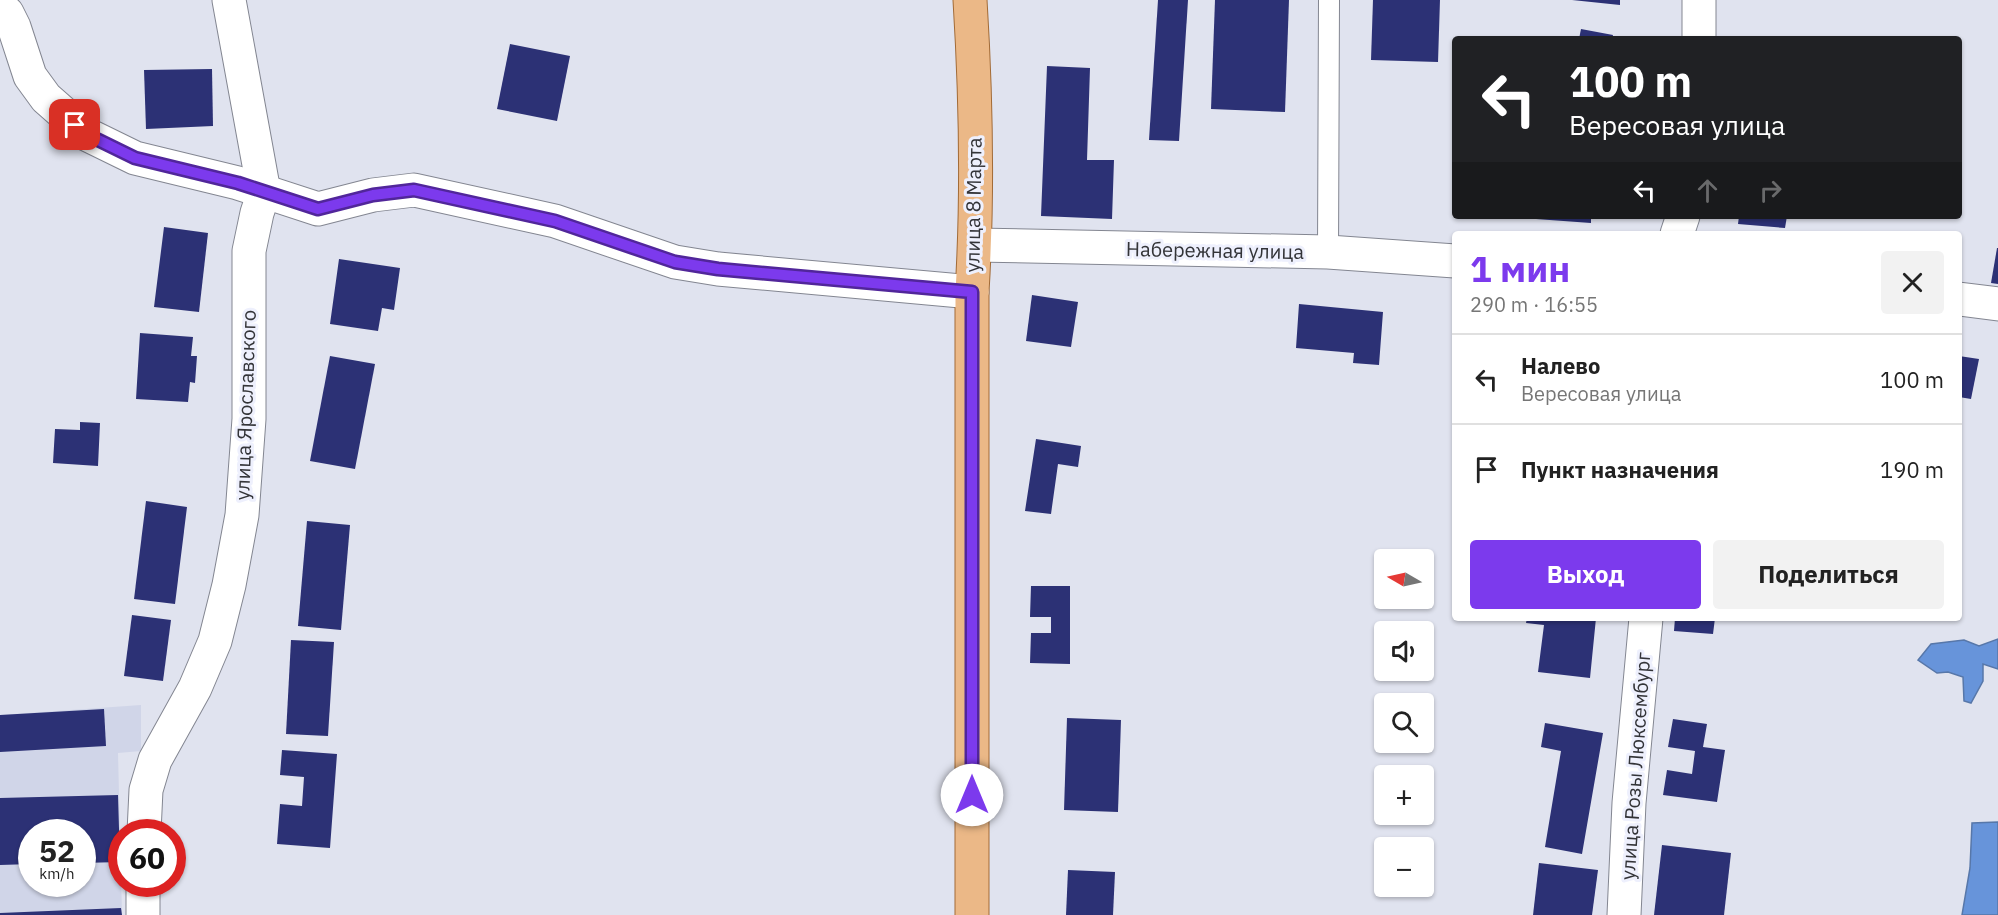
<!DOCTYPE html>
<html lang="ru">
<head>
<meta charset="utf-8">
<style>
  body { margin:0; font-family:"IBM Plex Sans",sans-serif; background:#f2f2f2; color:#222; height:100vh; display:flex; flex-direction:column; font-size:22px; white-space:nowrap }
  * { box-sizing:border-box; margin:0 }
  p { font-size:20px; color:#767676 }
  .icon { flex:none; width:33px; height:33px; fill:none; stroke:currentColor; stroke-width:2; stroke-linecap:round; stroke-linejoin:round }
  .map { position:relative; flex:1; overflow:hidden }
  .details { position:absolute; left:1452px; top:231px; width:510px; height:390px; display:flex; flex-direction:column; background:#fff; border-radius:6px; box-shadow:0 2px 4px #0004 }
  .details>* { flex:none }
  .banner { position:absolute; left:1452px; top:36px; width:510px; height:183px; border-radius:6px; box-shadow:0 2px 4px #0004; background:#202124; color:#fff; overflow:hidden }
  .needle { width:39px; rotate:279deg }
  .buttons { position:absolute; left:1374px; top:549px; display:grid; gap:12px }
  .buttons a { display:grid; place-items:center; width:60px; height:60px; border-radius:6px; background:#fff; box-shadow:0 2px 4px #0004; font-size:30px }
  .speed { position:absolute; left:18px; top:819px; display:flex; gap:12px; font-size:30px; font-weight:700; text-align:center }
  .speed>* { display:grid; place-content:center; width:78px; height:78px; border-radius:50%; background:#fff; box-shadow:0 2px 4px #0004; line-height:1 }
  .speed small { font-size:15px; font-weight:400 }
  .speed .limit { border:9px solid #d22; background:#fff; color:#111 }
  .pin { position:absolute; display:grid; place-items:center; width:51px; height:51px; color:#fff; margin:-26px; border-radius:12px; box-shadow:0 3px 9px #0006 }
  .me { position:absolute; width:66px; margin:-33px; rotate:0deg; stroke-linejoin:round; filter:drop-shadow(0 0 4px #0008) }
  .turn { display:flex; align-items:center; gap:21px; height:126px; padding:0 18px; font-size:27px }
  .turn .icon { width:78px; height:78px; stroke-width:2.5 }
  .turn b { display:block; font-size:42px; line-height:51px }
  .lanes { display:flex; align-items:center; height:57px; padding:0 18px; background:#0003; justify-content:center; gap:30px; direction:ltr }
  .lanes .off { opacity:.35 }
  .round { display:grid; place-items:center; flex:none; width:63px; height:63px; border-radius:6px; background:#f2f2f2 }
  .summary { display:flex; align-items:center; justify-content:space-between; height:102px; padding:0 18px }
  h1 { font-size:36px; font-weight:700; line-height:45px; color:#7c3aed }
  .primary-button { display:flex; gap:12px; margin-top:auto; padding:12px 18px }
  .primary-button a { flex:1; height:69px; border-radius:6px; background:#7c3aed; color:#fff; font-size:24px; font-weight:700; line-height:69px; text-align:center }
  .primary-button a+a { background:#f2f2f2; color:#222 }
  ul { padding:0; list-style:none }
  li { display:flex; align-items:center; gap:18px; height:90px; padding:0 18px; border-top:2px solid #e0e0e0 }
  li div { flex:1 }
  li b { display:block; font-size:22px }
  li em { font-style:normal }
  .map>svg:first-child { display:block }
</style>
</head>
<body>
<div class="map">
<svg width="1998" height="915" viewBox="0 0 1998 915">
  <rect width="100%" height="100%" fill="#e0e3ef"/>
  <path fill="#d0d5e8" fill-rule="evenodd" d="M141,705v46l-23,2 4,162h-122v-200zM32,832h50v52h-50z"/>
  <g fill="#6794da" stroke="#5777a9" stroke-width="1.5">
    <polygon points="1998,639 1998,669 1983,664 1983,681 1971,703 1964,701 1963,677 1948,672 1937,673 1918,660 1931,644 1964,640 1979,646"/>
    <polygon points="1998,822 1998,915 1962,915 1970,868 1972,823"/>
  </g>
  <g fill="#2c3175">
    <polygon points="1158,0 1188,0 1179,141 1149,140"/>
    <polygon points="1215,0 1289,0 1285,112 1211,109"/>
    <polygon points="1373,0 1440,0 1438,62 1371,60"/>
    <polygon points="1572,0 1620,0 1620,5"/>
    <polygon points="1581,29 1613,35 1612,39 1579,39"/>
    <polygon points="510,44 570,56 557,121 497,109"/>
    <polygon points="1047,66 1090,68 1087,160 1114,160 1112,219 1041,216"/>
    <polygon points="212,69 213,126 146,129 144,70"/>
    <polygon points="1536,216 1591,216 1591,223 1536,219"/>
    <polygon points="1739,216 1787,216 1785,228 1738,224"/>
    <polygon points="164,227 208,233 199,312 154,307"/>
    <polygon points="1997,248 1998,248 1998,284 1991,283"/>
    <polygon points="339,259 400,268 394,310 382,308 378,331 330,324"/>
    <polygon points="1032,295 1078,302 1071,347 1026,341"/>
    <polygon points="1299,304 1383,312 1379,365 1353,363 1354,353 1296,348"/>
    <polygon points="140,333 193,337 191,356 197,356 195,383 190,382 188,402 136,399"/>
    <polygon points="330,356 375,364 355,469 310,461"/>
    <polygon points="1959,356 1979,359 1971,399 1959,397"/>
    <polygon points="80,422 100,423 98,466 53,463 55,429 80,430"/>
    <polygon points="1036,439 1081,446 1078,467 1058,464 1051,514 1025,511"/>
    <polygon points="146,501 187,507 175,604 134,599"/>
    <polygon points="307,521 350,525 341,630 298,626"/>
    <polygon points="1031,586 1070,586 1070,664 1030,663 1031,633 1051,633 1051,617 1030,617"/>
    <polygon points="132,615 171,620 163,681 124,676"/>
    <polygon points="1527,618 1596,618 1590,678 1538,672 1544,625 1526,623"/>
    <polygon points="1675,618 1715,618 1713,634 1674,631"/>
    <polygon points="291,640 334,642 328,736 286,734"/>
    <polygon points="104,709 106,746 0,752 0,715"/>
    <polygon points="1067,718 1121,720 1118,812 1064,810"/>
    <polygon points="1673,719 1707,724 1703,747 1725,750 1717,802 1663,795 1667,770 1692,774 1695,751 1668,747"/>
    <polygon points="1545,723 1603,733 1582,854 1545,847 1561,751 1541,747"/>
    <polygon points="282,750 337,754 330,848 277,844 280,804 302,806 304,777 280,775"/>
    <polygon points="118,795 120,862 82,863 82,832 32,832 32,864 0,865 0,798"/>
    <polygon points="1662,845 1731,853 1724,915 1654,915"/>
    <polygon points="1539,863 1598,870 1592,915 1533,915"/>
    <polygon points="1068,870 1115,872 1113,915 1066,915"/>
    <polygon points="121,908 122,915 0,915 0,913"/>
  </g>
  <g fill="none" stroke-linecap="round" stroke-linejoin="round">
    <defs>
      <polyline id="lane" points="1328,252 1329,0"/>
      <g id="street">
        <polyline points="1699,0 1699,39"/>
        <polyline points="0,7 7,13 14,27 30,76 46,98 88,135 135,158 238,183 318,209 373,195 414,190 555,221 675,262 718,269 972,292"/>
        <polyline points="1677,234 1683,216"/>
        <polyline points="975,245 1328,252 1455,261"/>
        <polyline points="1959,299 1998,304"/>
        <polyline points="144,832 146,790 155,760 195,688 215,641 229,585 242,515 249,419 249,251 257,213 264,192 229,0"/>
        <polyline points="143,884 143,915"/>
        <polyline points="1624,915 1629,803 1646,618"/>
      </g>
      <path id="primary" d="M970,0c6,97 8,195 2,292v623"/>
    </defs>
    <use href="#lane" stroke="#838691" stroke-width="22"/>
    <use href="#street" stroke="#838691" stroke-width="35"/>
    <use href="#primary" stroke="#a26b37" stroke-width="35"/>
    <use href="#lane" stroke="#fff" stroke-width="20"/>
    <use href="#street" stroke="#fff" stroke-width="33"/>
    <use href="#primary" stroke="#ebb887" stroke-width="33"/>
  </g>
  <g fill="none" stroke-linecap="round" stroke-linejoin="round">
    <defs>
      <polyline id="route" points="75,125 88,135 135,158 238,183 318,209 373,195 414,190 555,221 675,262 718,269 972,292 972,795"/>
    </defs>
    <use href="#route" stroke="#51269a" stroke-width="15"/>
    <use href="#route" stroke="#7c3aed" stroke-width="10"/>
  </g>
  <g text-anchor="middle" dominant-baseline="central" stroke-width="6" stroke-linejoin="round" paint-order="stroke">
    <g font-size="20" fill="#333438" stroke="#eef0fd">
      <text transform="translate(973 205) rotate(-89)">улица 8 Марта</text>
      <text transform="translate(1215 250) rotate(1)">Набережная улица</text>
      <text transform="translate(245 405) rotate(-88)">улица Ярославского</text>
      <text transform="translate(1635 766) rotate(-86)">улица Розы Люксембург</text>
    </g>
  </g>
</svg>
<div class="buttons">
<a><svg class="needle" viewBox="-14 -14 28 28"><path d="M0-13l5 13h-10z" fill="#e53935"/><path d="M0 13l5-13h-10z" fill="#767676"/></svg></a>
<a><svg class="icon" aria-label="sound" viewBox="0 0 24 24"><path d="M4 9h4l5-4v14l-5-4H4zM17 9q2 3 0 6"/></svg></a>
<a><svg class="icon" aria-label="search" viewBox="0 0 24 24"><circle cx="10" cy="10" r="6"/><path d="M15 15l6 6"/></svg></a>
<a>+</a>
<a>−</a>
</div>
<div class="speed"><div>52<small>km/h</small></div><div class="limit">60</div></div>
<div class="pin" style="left:75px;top:125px;background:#d93025"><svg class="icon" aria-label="arrive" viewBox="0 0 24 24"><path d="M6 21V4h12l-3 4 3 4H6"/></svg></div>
<svg class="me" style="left:972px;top:795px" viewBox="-20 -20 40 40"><circle r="19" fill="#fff"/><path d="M0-13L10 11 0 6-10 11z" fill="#7c3aed"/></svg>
<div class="banner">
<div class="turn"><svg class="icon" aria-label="left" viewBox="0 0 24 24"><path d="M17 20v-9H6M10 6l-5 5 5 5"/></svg><div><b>100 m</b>Вересовая улица</div></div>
<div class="lanes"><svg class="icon" aria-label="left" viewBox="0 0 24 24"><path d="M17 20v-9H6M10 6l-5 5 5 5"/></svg><svg class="icon off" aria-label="ahead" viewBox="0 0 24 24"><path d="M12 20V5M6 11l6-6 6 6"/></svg><svg class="icon off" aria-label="right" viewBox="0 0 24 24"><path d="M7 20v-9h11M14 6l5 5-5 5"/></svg></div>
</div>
<section class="details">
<div class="summary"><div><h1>1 мин</h1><p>290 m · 16:55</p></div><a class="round"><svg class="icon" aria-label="close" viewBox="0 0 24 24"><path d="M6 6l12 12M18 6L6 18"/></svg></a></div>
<ul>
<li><svg class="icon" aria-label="left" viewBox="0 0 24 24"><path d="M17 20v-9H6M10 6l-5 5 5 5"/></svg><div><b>Налево</b><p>Вересовая улица</p></div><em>100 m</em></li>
<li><svg class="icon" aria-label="arrive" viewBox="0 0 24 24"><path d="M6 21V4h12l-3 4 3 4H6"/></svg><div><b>Пункт назначения</b></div><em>190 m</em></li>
</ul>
<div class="primary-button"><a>Выход</a><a>Поделиться</a></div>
</section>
</div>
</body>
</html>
